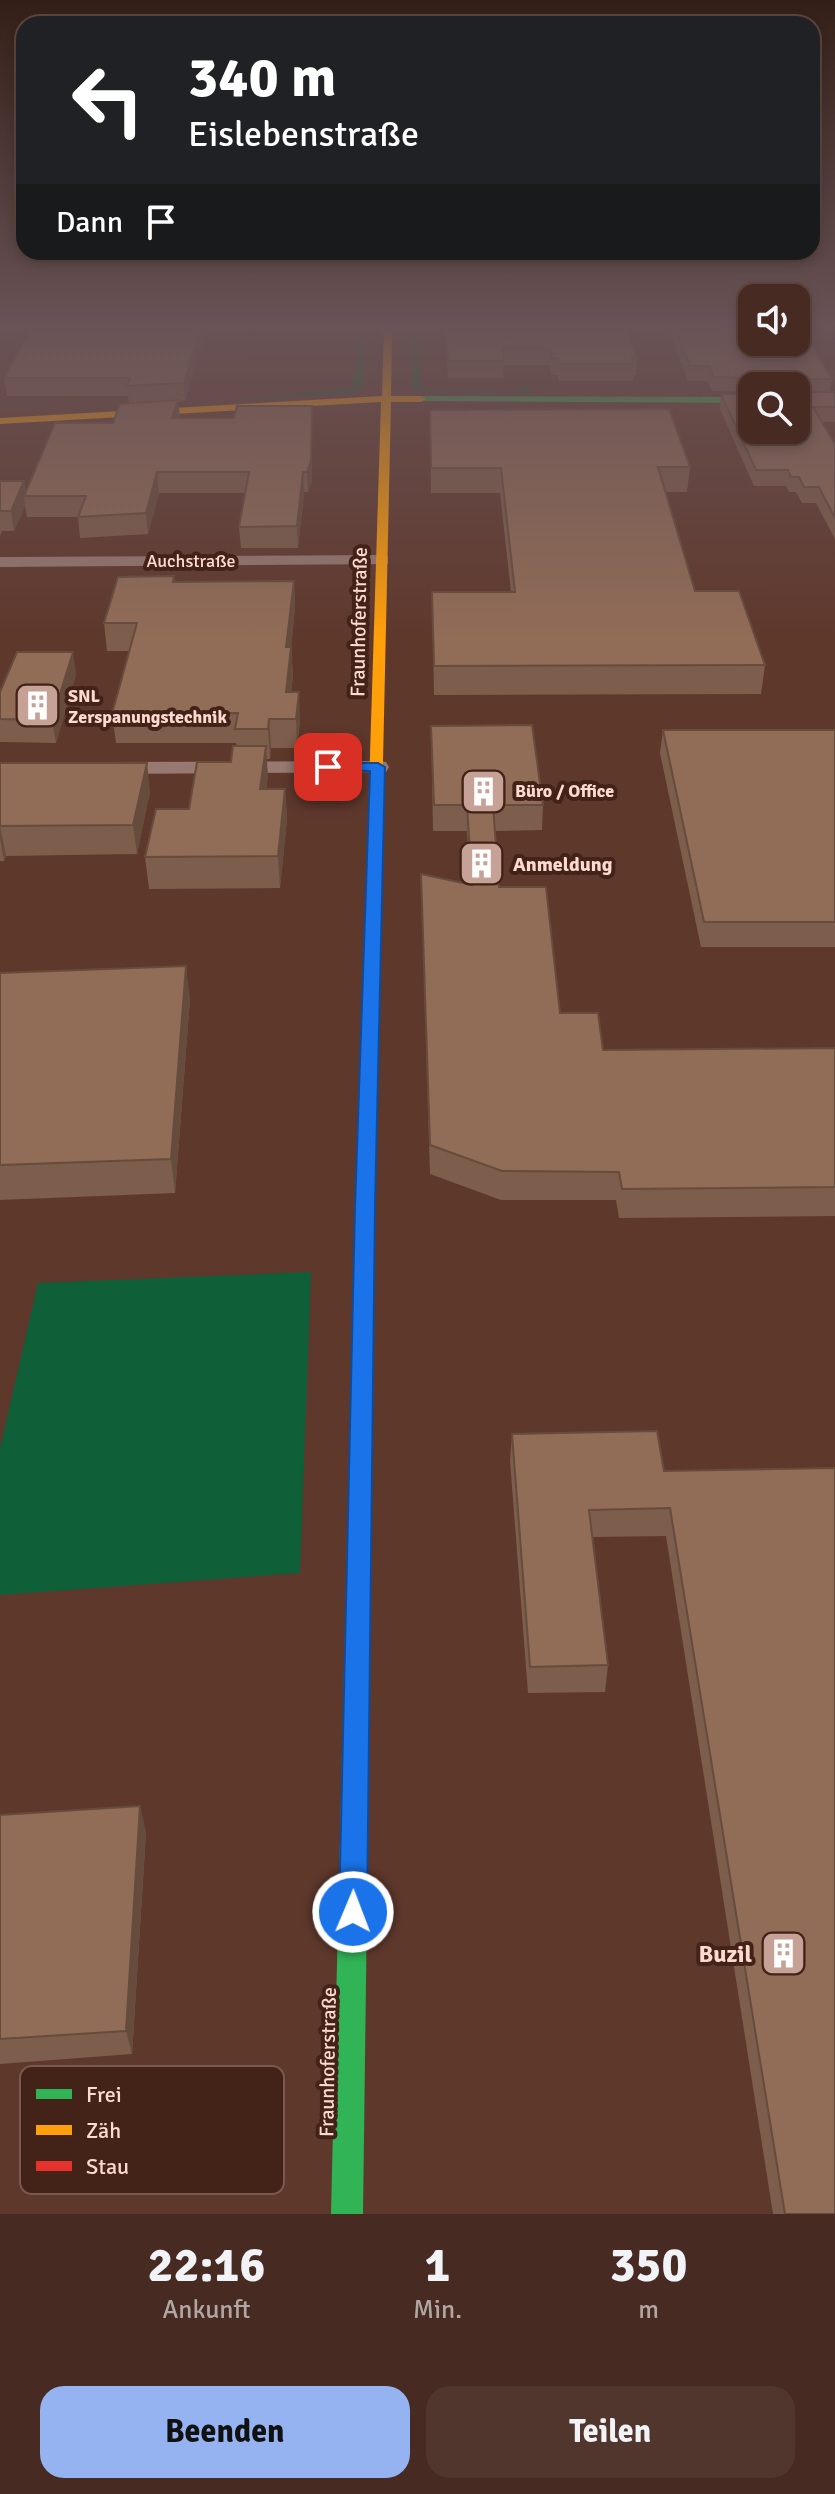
<!DOCTYPE html>
<html lang="de">
<head>
<meta charset="utf-8">
<style>
  body { margin:0; font-family:Signika,sans-serif; background:#51362e; color:#f1f3f6; height:100vh; display:flex; flex-direction:column; font-size:30px; white-space:nowrap }
  * { box-sizing:border-box; margin:0 }
  p { font-size:26px; color:#b0a7a5 }
  .icon { flex:none; width:44px; height:44px; fill:none; stroke:currentColor; stroke-width:2; stroke-linecap:round; stroke-linejoin:round }
  .map { position:relative; height:2214px; overflow:hidden }
  .panel { display:flex; flex-direction:column; background:#472a21; flex:1 }
  .panel>* { flex:none }
  .guide { position:absolute; left:16px; top:16px; width:804px; height:244px; border-radius:24px; box-shadow:0 4px 12px #0003,0 0 0 2px #5f463f; background:#202124; color:#fff; overflow:hidden }
  .fabs { position:absolute; left:738px; top:284px; display:grid; gap:16px }
  .fabs a { display:grid; place-items:center; width:72px; height:72px; border-radius:16px; background:#472a21; box-shadow:0 4px 12px #0003,0 0 0 2px #5f463f; font-size:40px }
  .pin { position:absolute; display:grid; place-items:center; width:68px; height:68px; color:#fff; margin:-34px; border-radius:16px; box-shadow:0 4px 12px #0006 }
  .me { position:absolute; width:88px; margin:-44px; rotate:1deg; stroke-linejoin:round; filter:drop-shadow(0 0 6px #0008) }
  .turn { display:flex; align-items:center; gap:28px; height:168px; padding:0 40px; font-size:36px }
  .turn .icon { width:104px; height:104px; stroke-width:2.5 }
  .turn b { display:block; font-size:56px; line-height:68px }
  .then { display:flex; align-items:center; height:76px; padding:0 40px; background:#0003; gap:16px; font-size:30px }
  .eta { display:flex; justify-content:space-evenly; align-items:center; height:136px; text-align:center }
  .eta b { font-size:48px; font-weight:700; line-height:56px }
  .primary-button { display:flex; gap:16px; margin-top:auto; padding:16px 40px }
  .primary-button a { flex:1; height:92px; border-radius:24px; background:#95b2f1; color:#111; font-size:32px; font-weight:700; line-height:92px; text-align:center }
  .primary-button a+a { background:#51362e; color:#f1f3f6 }
  .map>svg:first-child { display:block }
</style>
</head>
<body>
<div class="map">
<svg width="835" height="2214" viewBox="0 0 835 2214">
  <rect width="100%" height="100%" fill="#5f382c"/>
  <g fill="#0f5f39">
    <polygon points="411,328 417,328 421,388 521,391 522,387 530,387 531,393 416,390 412,384"/>
    <polygon points="358,339 366,339 363,383 357,392 227,401 353,388"/>
    <polygon points="311,1272 300,1573 0,1595 0,1448 38,1283"/>
  </g>
  <g fill="none" stroke-linecap="round" stroke-linejoin="round">
    <g fill="#977971" fill-rule="evenodd">
      <polygon points="382,555 388,556 388,564 0,567 0,557"/>
      <polygon points="378,761 386,762 389,767 386,772 109,774 98,768 109,762"/>
    </g>
    <g fill="#30b455" fill-rule="evenodd">
      <polygon points="421,396 752,397 752,403 418,401"/>
      <polygon points="357,1662 366,1665 370,1673 363,2214 331,2214 344,1673 348,1665"/>
    </g>
    <g fill="#ff9f0a" fill-rule="evenodd">
      <polygon points="384,328 392,328 391,396 421,396 426,399 421,402 391,402 381,851 374,855 367,851 381,402 0,424 0,418 382,396"/>
      <polygon points="364,1247 371,1249 374,1254 370,1673 366,1681 357,1684 348,1681 344,1673 354,1254 357,1249"/>
    </g>
    <polygon fill="#e5322d" fill-rule="evenodd" points="374,847 381,851 374,1254 371,1259 357,1259 354,1254 367,851"/>
  </g>
  <g fill="#7d5d4b">
    <polygon points="32,328 207,328 185,401 178,402 180,418 234,418 312,406 312,481 308,492 304,492 298,548 241,548 239,527 246,493 159,493 148,534 80,538 78,517 27,517 25,506 14,531 2,531 0,536 0,481 24,481 26,492 113,423 129,403 128,396 7,396 4,378"/>
    <polygon points="445,328 627,328 637,357 636,375 634,375 633,381 559,381 557,375 551,375 549,365 504,365 503,378 448,378"/>
    <polygon points="668,328 752,328 832,379 830,392 835,392 835,422 822,422 835,445 835,539 816,503 802,503 796,492 789,492 786,486 754,486 720,409 721,394 752,394 796,386 752,386 752,392 712,391 707,381 688,381"/>
    <polygon points="430,410 690,467 687,492 665,492 695,591 765,665 761,694 434,695 432,592 511,592 500,493 431,493"/>
    <polygon points="174,576 175,582 294,581 295,608 291,647 293,675 291,692 300,721 297,748 271,748 270,759 266,759 268,776 266,789 285,789 287,819 280,888 149,889 145,857 231,762 237,746 236,743 116,743 112,714 129,651 107,651 104,623"/>
    <polygon points="76,674 56,743 0,742 0,692"/>
    <polygon points="431,726 543,805 542,830 495,831 499,887 560,1013 603,1050 835,1048 835,1216 619,1218 616,1200 501,1200 430,1174 421,874 470,884 467,831 433,831"/>
    <polygon points="663,730 835,730 835,947 701,947 660,753"/>
    <polygon points="0,763 150,792 137,854 6,856 4,861 0,861"/>
    <polygon points="0,973 190,999 175,1193 0,1200"/>
    <polygon points="512,1434 664,1471 835,2214 773,2214 666,1536 593,1537 608,1665 605,1692 528,1693 510,1461"/>
    <polygon points="0,1815 146,1832 132,2054 0,2064"/>
  </g>
  <g fill="#664c3d">
    <polygon points="201,328 207,328 185,401 184,383"/>
    <polygon points="178,400 180,420 172,418"/>
    <polygon points="312,406 312,481 308,492 307,472"/>
    <polygon points="157,472 159,493 148,534 146,513"/>
    <polygon points="303,472 304,492 298,548 297,526"/>
    <polygon points="24,481 26,496 24,496 25,506 14,531 11,511"/>
    <polygon points="294,581 295,608 288,675 286,647"/>
    <polygon points="291,647 293,675 288,721 286,692"/>
    <polygon points="73,652 76,674 56,743 52,720"/>
    <polygon points="299,692 300,721 297,748 296,719"/>
    <polygon points="269,719 271,748 270,759 268,729"/>
    <polygon points="266,746 268,776 262,819 260,789"/>
    <polygon points="147,763 150,792 137,854 133,825"/>
    <polygon points="285,789 287,819 280,888 278,856"/>
    <polygon points="0,826 6,856 4,861 0,838"/>
    <polygon points="186,966 190,999 175,1193 171,1159"/>
    <polygon points="140,1806 146,1832 132,2054 126,2031"/>
  </g>
  <g fill="#916c57" stroke="#664c3d" stroke-width="2">
    <polygon points="32,328 201,328 184,383 127,386 130,378 4,378"/>
    <polygon points="446,328 627,328 637,357 632,357 634,364 560,364 558,358 552,358 550,348 502,348 504,361 448,361"/>
    <polygon points="675,328 752,328 752,342 796,342 796,328 802,328 832,379 798,379 796,391 796,386 756,386 756,378 713,377 709,366 690,366"/>
    <polygon points="796,392 835,392 835,407 813,407 835,444 835,518 819,487 804,487 799,477 791,477 788,470 756,470 721,394 752,394 752,430 796,430"/>
    <polygon points="178,400 172,418 234,418 237,406 312,406 311,461 307,472 303,472 297,526 239,527 249,472 157,472 146,513 78,517 86,496 24,496 55,423 113,423 120,404"/>
    <polygon points="669,409 690,467 658,467 695,591 739,591 765,665 434,666 432,592 515,592 501,468 431,468 430,410"/>
    <polygon points="0,481 24,481 11,511 0,511"/>
    <polygon points="174,576 173,582 294,581 286,647 291,647 286,692 299,692 296,719 269,719 268,729 235,729 238,713 112,714 137,623 104,623 118,577"/>
    <polygon points="17,652 73,652 52,720 0,719 0,692"/>
    <polygon points="532,725 543,805 493,805 499,887 546,887 560,1013 598,1013 603,1050 835,1048 835,1187 622,1189 619,1172 502,1171 430,1145 421,874 472,885 467,805 434,805 431,726"/>
    <polygon points="663,730 835,730 835,922 704,922"/>
    <polygon points="233,746 266,746 260,789 285,789 278,856 145,857 156,809 189,809 197,762 231,762"/>
    <polygon points="0,763 147,763 133,825 0,826 0,827"/>
    <polygon points="186,966 171,1159 0,1165 0,973"/>
    <polygon points="657,1431 664,1471 835,1468 835,2214 785,2214 670,1508 589,1510 608,1665 530,1667 512,1434"/>
    <polygon points="140,1806 126,2031 0,2039 0,1815"/>
  </g>
  <linearGradient id="sky" x2="0" y2="1"><stop stop-color="#341f18"/><stop offset="0.51" stop-color="#695356"/><stop offset="1" stop-color="#695356" stop-opacity="0"/></linearGradient>
  <rect width="835" height="638" fill="url(#sky)"/>
  <polygon fill="#1a73e8" stroke="#114b97" stroke-width="2" points="328,763 378,763 385,767 375,1207 367,1912 363,1922 353,1926 343,1922 339,1912 355,1207 370,771 323,770 323,764"/>
  <defs>
    <symbol id="building-square" viewBox="-11 -11 22 22"><rect x="-9" y="-9" width="18" height="18" rx="4" fill="#c6a196" stroke="#432218"/><path d="M-4-6H4V6H1V3H-1V6H-4ZM-2.5-4.3h1.7v1.8h-1.7ZM.8-4.3h1.7v1.8H.8ZM-2.5-1h1.7V.8h-1.7ZM.8-1h1.7V.8H.8Z" fill="#fff"/></symbol>
  </defs>
  <g fill-rule="evenodd">
    <use href="#building-square" x="12" y="680" width="51" height="51"/>
    <use href="#building-square" x="458" y="766" width="51" height="51"/>
    <use href="#building-square" x="456" y="838" width="51" height="51"/>
    <use href="#building-square" x="758" y="1928" width="51" height="51"/>
  </g>
  <g text-anchor="middle" dominant-baseline="central" stroke-width="8" stroke-linejoin="round" paint-order="stroke">
    <g font-size="18" fill="#fed9cf" stroke="#432218">
      <text x="191" y="561">Auchstraße</text>
    </g>
    <g font-size="18" font-weight="bold" fill="#fed9cf" stroke="#432218" text-anchor="start">
      <text x="68" y="696">SNL<tspan x="68" dy="21">Zerspanungstechnik</tspan></text>
      <text x="515" y="791">Büro / Office</text>
    </g>
    <g font-size="20" fill="#fed9cf" stroke="#432218">
      <text transform="translate(359 622) rotate(-89)">Fraunhoferstraße</text>
      <text transform="translate(328 2062) rotate(-89)">Fraunhoferstraße</text>
    </g>
    <g font-size="20" font-weight="bold" fill="#fed9cf" stroke="#432218" text-anchor="start">
      <text x="513" y="864">Anmeldung</text>
    </g>
    <g font-size="24" font-weight="bold" fill="#fed9cf" stroke="#432218" text-anchor="end">
      <text x="752" y="1954">Buzil</text>
    </g>
  </g>
  <rect x="20" y="2066" width="264" height="128" rx="12" fill="#432218" stroke="#7b594f" stroke-width="2"/>
  <rect x="36" y="2089" width="36" height="10" fill="#30b455"/>
  <rect x="36" y="2125" width="36" height="10" fill="#ff9f0a"/>
  <rect x="36" y="2161" width="36" height="10" fill="#e5322d"/>
  <g font-size="22" fill="#fed9cf">
    <text x="86" y="2102">Frei</text>
    <text x="86" y="2138">Zäh</text>
    <text x="86" y="2174">Stau</text>
  </g>
</svg>
<div class="fabs">
<a><svg class="icon" aria-label="sound" viewBox="0 0 24 24"><path d="M4 9h4l5-4v14l-5-4H4zM17 9q2 3 0 6"/></svg></a>
<a><svg class="icon" aria-label="search" viewBox="0 0 24 24"><circle cx="10" cy="10" r="6"/><path d="M15 15l6 6"/></svg></a>
</div>
<div class="pin" style="left:328px;top:767px;background:#d93025"><svg class="icon" aria-label="arrive" viewBox="0 0 24 24"><path d="M6 21V4h12l-3 4 3 4H6"/></svg></div>
<svg class="me" style="left:353px;top:1912px" viewBox="-20 -20 40 40"><circle r="17" fill="#1a73e8" stroke="#fff" stroke-width="3"/><path d="M0-11L8 9 0 5-8 9z" fill="#fff"/></svg>
<div class="guide">
<div class="turn"><svg class="icon" aria-label="left" viewBox="0 0 24 24"><path d="M17 20v-9H6M10 6l-5 5 5 5"/></svg><div><b>340 m</b>Eislebenstraße</div></div>
<div class="then">Dann<svg class="icon" aria-label="arrive" viewBox="0 0 24 24"><path d="M6 21V4h12l-3 4 3 4H6"/></svg></div>
</div>
</div>
<section class="panel">
<div class="eta">
<div><b>22:16</b><p>Ankunft</p></div>
<div><b>1</b><p>Min.</p></div>
<div><b>350</b><p>m</p></div>
</div>
<div class="primary-button"><a>Beenden</a><a>Teilen</a></div>
</section>
</body>
</html>
